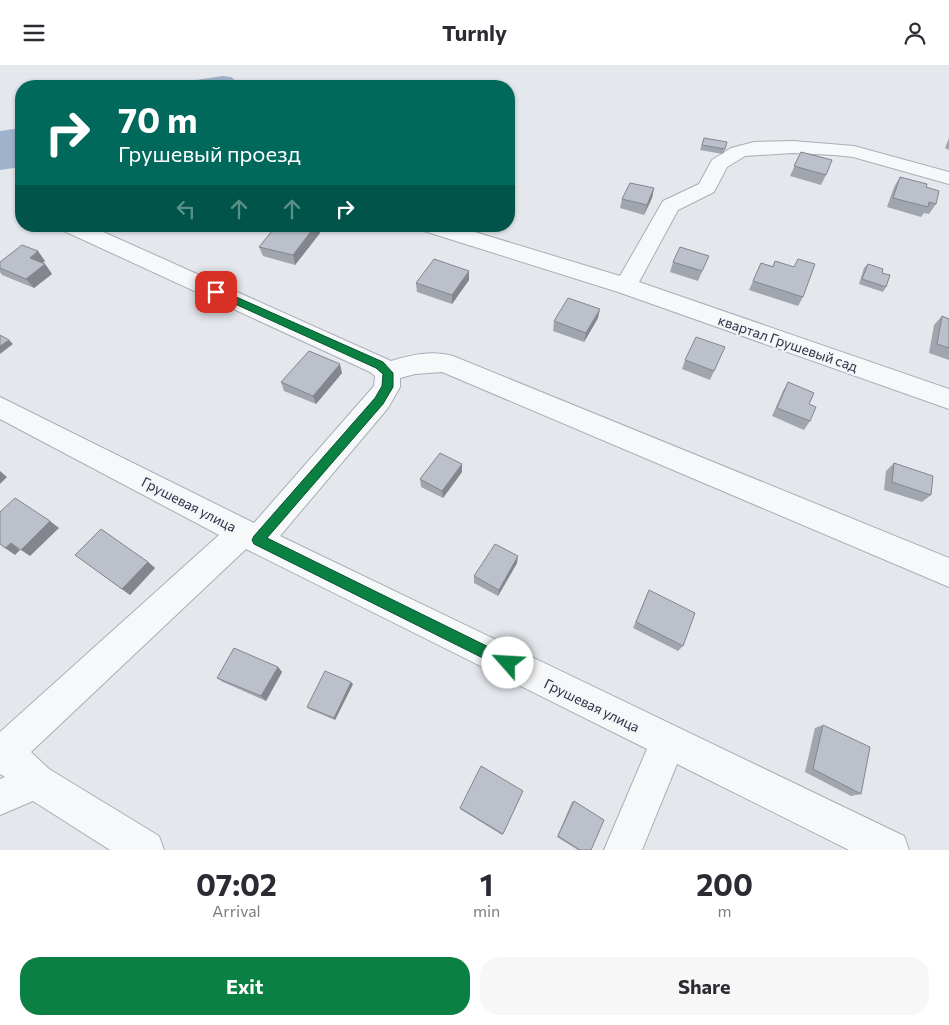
<!DOCTYPE html>
<html lang="en">
<head>
<meta charset="utf-8">
<style>
  body { margin:0; font-family:Commissioner,sans-serif; background:#f7f7f7; color:#2b2b33; height:100vh; display:flex; flex-direction:column; font-size:19px; white-space:nowrap }
  * { box-sizing:border-box; margin:0 }
  p { font-size:16px; color:#7c7c81 }
  .icon { flex:none; width:28px; height:28px; fill:none; stroke:currentColor; stroke-width:2; stroke-linecap:round; stroke-linejoin:round }
  .map { position:relative; height:785px; overflow:hidden }
  .sheet { display:flex; flex-direction:column; background:#fff; flex:1 }
  .sheet>* { flex:none }
  .hud { position:absolute; left:15px; top:15px; width:500px; height:152px; border-radius:20px; box-shadow:0 1px 4px #0004; background:#00695c; color:#fff; overflow:hidden }
  .pin { position:absolute; display:grid; place-items:center; width:42px; height:42px; color:#fff; margin:-21px; border-radius:10px; box-shadow:0 2px 8px #0006 }
  .me { position:absolute; width:55px; margin:-28px; rotate:296deg; stroke-linejoin:round; filter:drop-shadow(0 0 4px #0008) }
  .turn { display:flex; align-items:center; gap:18px; height:105px; padding:0 20px; font-size:22px }
  .turn .icon { width:65px; height:65px; stroke-width:2.5 }
  .turn b { display:block; font-size:35px; line-height:42px }
  .lanes { display:flex; align-items:center; height:48px; padding:0 20px; background:#0003; justify-content:center; gap:25px; direction:ltr }
  .lanes .off { opacity:.35 }
  .eta { display:flex; justify-content:space-evenly; align-items:center; height:85px; text-align:center }
  .eta b { font-size:30px; font-weight:700; line-height:35px }
  .cta { display:flex; gap:10px; margin-top:auto; padding:10px 20px }
  .cta a { flex:1; height:58px; border-radius:20px; background:#0b8043; color:#fff; font-size:20px; font-weight:700; line-height:58px; text-align:center }
  .cta a+a { background:#f7f7f7; color:#2b2b33 }
  header { display:flex; justify-content:space-between; align-items:center; height:65px; padding:0 20px; background:#fff; font-size:22px; font-weight:700 }
  .map>svg:first-child { display:block }
</style>
</head>
<body>
<header><svg class="icon" aria-label="menu" viewBox="0 0 24 24"><path d="M4 6h16M4 12h16M4 18h16"/></svg>Turnly<svg class="icon" aria-label="person" viewBox="0 0 24 24"><circle cx="12" cy="8" r="4"/><path d="M4 21q1-7 8-7t8 7"/></svg></header>
<div class="map">
<svg width="949" height="785" viewBox="0 0 949 785">
  <rect width="100%" height="100%" fill="#e4e7ec"/>
  <g fill="#9fb4cc">
    <polygon points="222,11 231,12 236,16 235,21 158,21"/>
    <polygon points="21,63 21,102 0,105 0,66"/>
  </g>
  <g fill="none" stroke-linecap="round" stroke-linejoin="round">
    <defs>
      <g id="minor">
        <polygon points="793,76 854,81 949,107 949,119 853,92 834,90 793,88 745,91 727,102 714,127 678,145 639,217 949,324 949,344 618,227 424,166 421,161 455,161 620,211 663,136 699,119 712,95 731,83 754,77"/>
        <path d="M61,161h29l301,135c20,-6 41,-11 62,-5l496,202v29l-507,-215 -27,2 -15,4v9l-12,21 -108,128 624,300 5,14h-60l-172,-86 -35,86h-38l43,-101 -401,-200 -215,203 18,17 110,67 5,14h-54l-77,-49 -33,14v-36l5,-2 -5,-3v-42l219,-197 -219,-116v-22l254,126 120,-137 1,-10 -5,-4 -306,-141z"/>
      </g>
    </defs>
    <use href="#minor" stroke="#a9aeb7" stroke-width="2"/>
    <use href="#minor" fill="#f7f8fa" fill-rule="evenodd"/>
  </g>
  <g fill="#a1a5ae">
    <polygon points="704,73 725,84 723,89 700,85"/>
    <polygon points="949,73 949,85 945,83"/>
    <polygon points="801,87 826,110 821,120 790,111"/>
    <polygon points="900,112 926,122 936,139 929,149 924,148 921,152 887,142 894,122"/>
    <polygon points="654,123 652,133 644,150 620,143 622,134"/>
    <polygon points="276,161 318,161 320,168 295,200 263,191 259,182"/>
    <polygon points="798,194 803,232 798,241 749,225 761,198 773,201 775,196 794,202"/>
    <polygon points="45,196 42,198 45,199 52,209 34,223 2,210 0,207 0,197"/>
    <polygon points="673,197 705,200 698,216 670,207"/>
    <polygon points="868,199 882,208 886,222 883,227 859,219 864,203"/>
    <polygon points="469,215 452,239 417,227 416,218"/>
    <polygon points="942,251 949,254 949,295 929,288 934,260"/>
    <polygon points="598,253 584,277 553,266 554,256"/>
    <polygon points="725,282 710,315 682,304 685,295"/>
    <polygon points="342,308 316,339 284,326 281,317"/>
    <polygon points="788,317 810,356 804,365 772,351 783,326"/>
    <polygon points="894,398 931,430 922,437 884,425 886,406"/>
    <polygon points="462,407 443,433 421,422 420,414"/>
    <polygon points="75,490 148,497 155,503 130,530"/>
    <polygon points="517,498 498,531 474,518 474,511"/>
    <polygon points="649,525 683,581 678,586 633,563 646,532"/>
    <polygon points="278,602 282,607 266,636 223,617 217,613"/>
    <polygon points="353,619 335,655 309,644 307,642"/>
    <polygon points="823,660 861,729 851,731 805,707 815,663"/>
    <polygon points="523,726 502,770 460,744 460,743"/>
    <polygon points="574,736 591,785 578,785 557,772 572,737"/>
  </g>
  <g fill="#83868d">
    <polygon points="654,123 652,133 644,150 647,140"/>
    <polygon points="315,161 318,161 320,168 295,200 293,190"/>
    <polygon points="38,186 45,196 37,202 30,193"/>
    <polygon points="45,199 52,209 34,223 26,214"/>
    <polygon points="469,206 469,215 452,239 452,230"/>
    <polygon points="600,244 598,253 584,277 586,268"/>
    <polygon points="9,275 13,279 0,289 0,281"/>
    <polygon points="340,299 342,308 316,339 313,331"/>
    <polygon points="462,399 462,407 443,433 442,426"/>
    <polygon points="0,406 7,412 0,419"/>
    <polygon points="50,456 59,463 30,491 21,485"/>
    <polygon points="11,478 20,485 15,490 5,483"/>
    <polygon points="518,491 517,498 498,531 499,525"/>
    <polygon points="148,497 155,503 130,530 122,524"/>
    <polygon points="278,602 282,607 266,636 261,631"/>
    <polygon points="351,617 353,619 335,655 334,653"/>
  </g>
  <g fill="#bbc0ca" stroke="#83868d">
    <polygon points="704,73 727,77 725,84 702,80"/>
    <polygon points="801,87 832,95 826,110 794,101"/>
    <polygon points="900,112 927,119 926,122 939,126 936,139 929,137 928,142 893,133"/>
    <polygon points="630,118 654,123 647,140 622,134"/>
    <polygon points="276,161 315,161 293,190 259,182"/>
    <polygon points="22,180 38,186 30,193 45,199 26,214 0,203 0,197"/>
    <polygon points="680,182 709,191 702,206 673,197"/>
    <polygon points="434,194 469,206 452,230 416,218"/>
    <polygon points="798,194 815,199 803,232 753,216 761,198 773,202 775,196 794,202"/>
    <polygon points="868,199 883,204 882,208 890,210 886,222 862,214"/>
    <polygon points="568,233 600,244 586,268 554,256"/>
    <polygon points="942,251 949,254 949,283 937,279"/>
    <polygon points="0,270 9,275 0,281"/>
    <polygon points="696,272 725,282 714,306 685,295"/>
    <polygon points="309,286 340,299 313,331 281,317"/>
    <polygon points="788,317 814,328 809,339 816,342 810,356 777,343"/>
    <polygon points="440,388 462,399 442,426 420,414"/>
    <polygon points="894,398 933,411 931,430 892,417"/>
    <polygon points="15,433 50,456 21,485 11,478 5,483 0,479 0,447"/>
    <polygon points="101,464 148,497 122,524 75,490"/>
    <polygon points="495,479 518,491 499,525 474,511"/>
    <polygon points="649,525 695,548 683,581 636,557"/>
    <polygon points="234,583 278,602 261,631 217,613"/>
    <polygon points="325,606 351,617 334,653 307,642"/>
    <polygon points="823,660 870,682 861,729 813,704"/>
    <polygon points="481,701 523,726 503,769 460,743"/>
    <polygon points="574,736 604,755 591,785 580,785 558,771"/>
  </g>
  <polygon fill="#0b8043" stroke="#07532c" points="216,223 383,297 393,308 393,322 383,339 267,473 513,594 515,598 513,603 508,605 503,603 254,479 252,475 254,471 375,333 382,321 383,309 376,303 213,229 211,227"/>
  <g text-anchor="middle" dominant-baseline="central" stroke-width="4" stroke-linejoin="round" paint-order="stroke">
    <g font-size="14" fill="#2b3445" stroke="#f4f6f9">
      <text transform="translate(788 278) rotate(19)">квартал Грушевый сад</text>
      <text transform="translate(189 439) rotate(27)">Грушевая улица</text>
      <text transform="translate(592 640) rotate(26)">Грушевая улица</text>
    </g>
  </g>
</svg>
<div class="pin" style="left:216px;top:227px;background:#d93025"><svg class="icon" aria-label="arrive" viewBox="0 0 24 24"><path d="M6 21V4h12l-3 4 3 4H6"/></svg></div>
<svg class="me" style="left:508px;top:598px" viewBox="-20 -20 40 40"><circle r="19" fill="#fff"/><path d="M0-13L10 11 0 6-10 11z" fill="#0b8043"/></svg>
<div class="hud">
<div class="turn"><svg class="icon" aria-label="right" viewBox="0 0 24 24"><path d="M7 20v-9h11M14 6l5 5-5 5"/></svg><div><b>70 m</b>Грушевый проезд</div></div>
<div class="lanes"><svg class="icon off" aria-label="left" viewBox="0 0 24 24"><path d="M17 20v-9H6M10 6l-5 5 5 5"/></svg><svg class="icon off" aria-label="ahead" viewBox="0 0 24 24"><path d="M12 20V5M6 11l6-6 6 6"/></svg><svg class="icon off" aria-label="ahead" viewBox="0 0 24 24"><path d="M12 20V5M6 11l6-6 6 6"/></svg><svg class="icon" aria-label="right" viewBox="0 0 24 24"><path d="M7 20v-9h11M14 6l5 5-5 5"/></svg></div>
</div>
</div>
<section class="sheet">
<div class="eta">
<div><b>07:02</b><p>Arrival</p></div>
<div><b>1</b><p>min</p></div>
<div><b>200</b><p>m</p></div>
</div>
<div class="cta"><a>Exit</a><a>Share</a></div>
</section>
</body>
</html>
